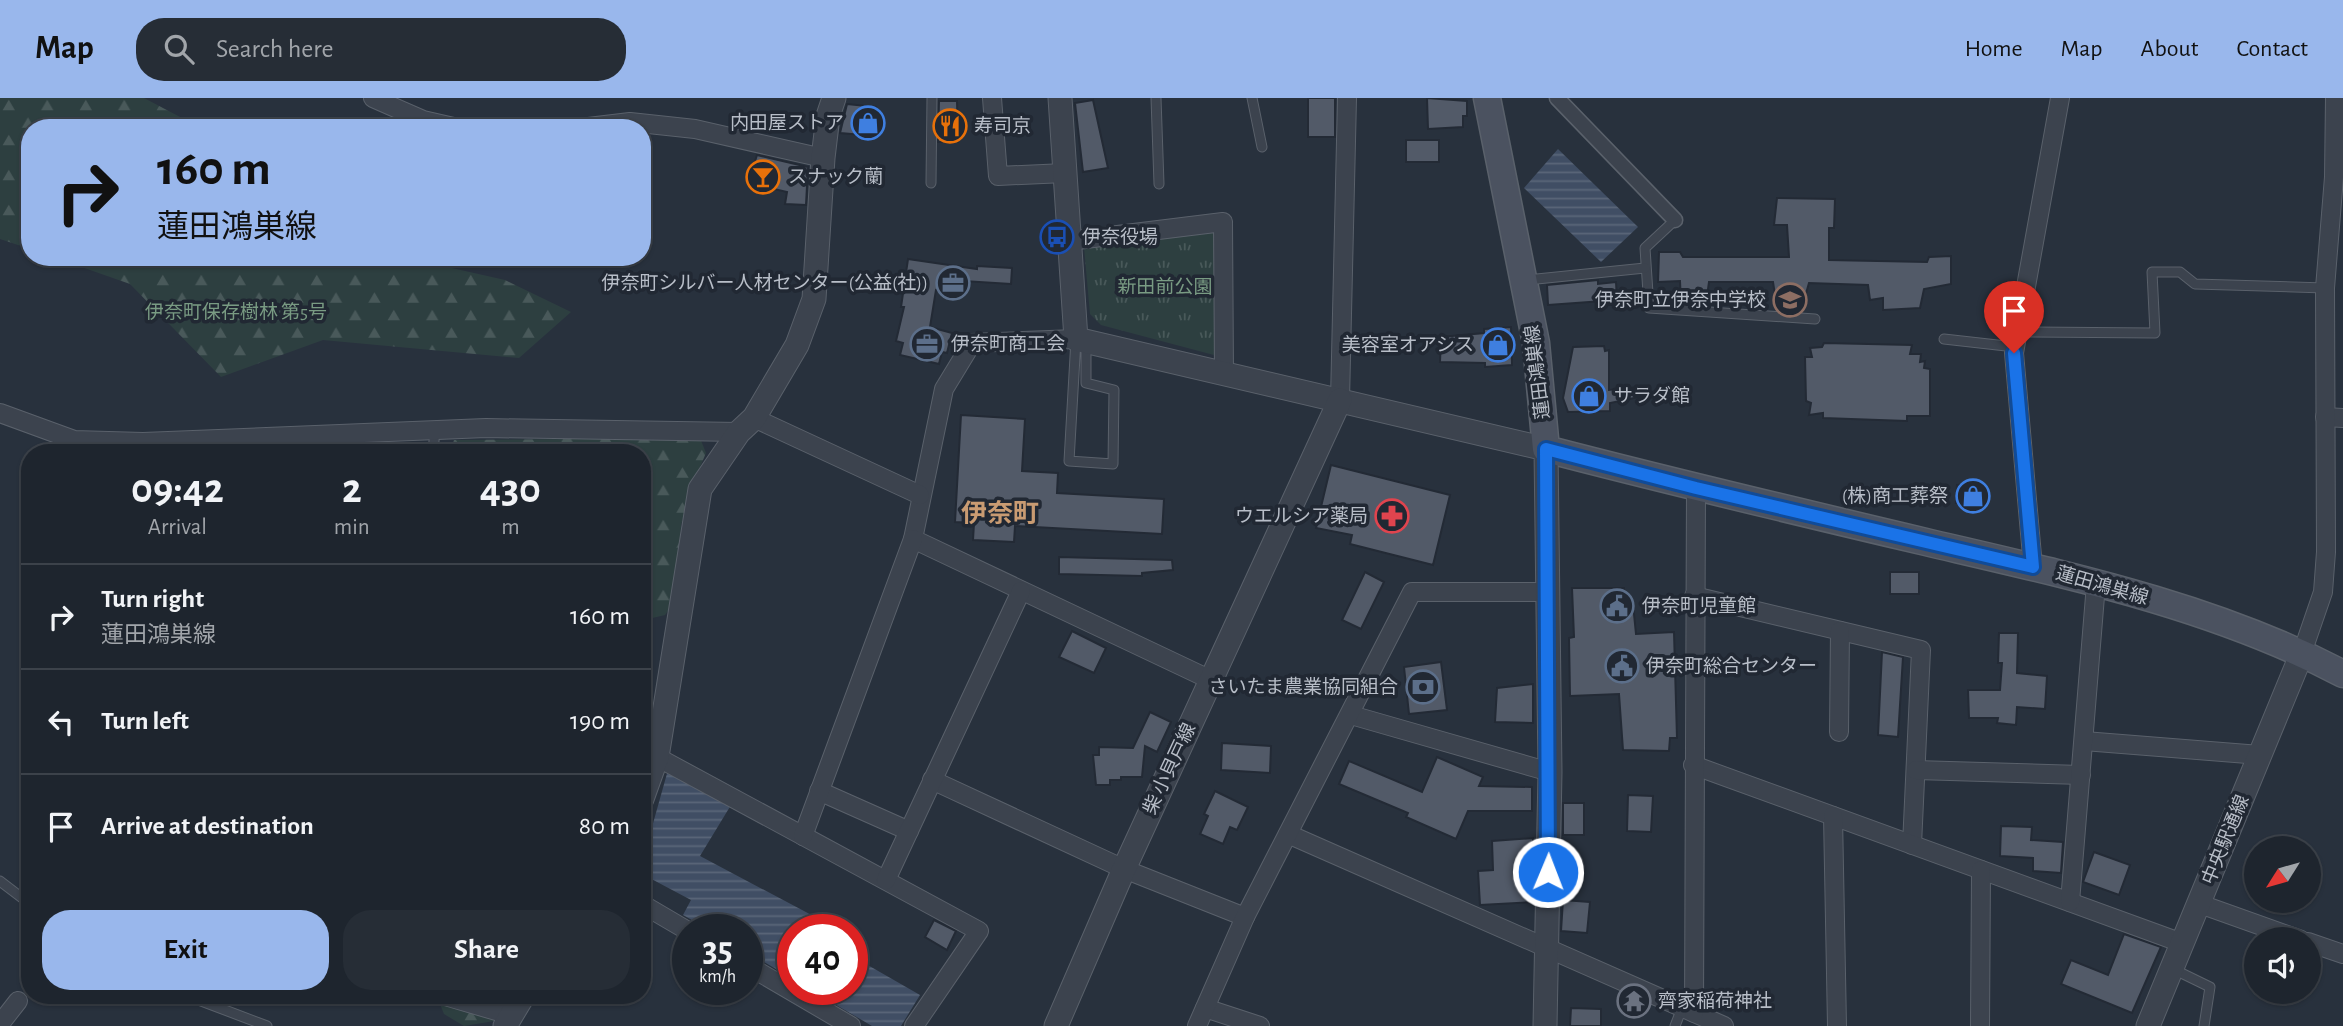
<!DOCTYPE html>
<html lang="en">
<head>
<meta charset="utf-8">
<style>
  body { margin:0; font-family:"Alegreya Sans","Noto Sans JP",sans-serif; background:#262d36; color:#f1f3f6; height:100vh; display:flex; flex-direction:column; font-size:26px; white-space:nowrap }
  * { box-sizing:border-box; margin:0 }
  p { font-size:23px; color:#a1a5aa }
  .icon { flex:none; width:38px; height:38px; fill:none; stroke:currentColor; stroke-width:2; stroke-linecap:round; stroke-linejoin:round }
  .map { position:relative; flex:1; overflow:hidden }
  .drawer { position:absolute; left:21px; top:346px; width:630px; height:560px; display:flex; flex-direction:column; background:#1e252e; border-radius:28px; box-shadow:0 2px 5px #0004,0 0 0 2px #3c424a }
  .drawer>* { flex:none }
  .banner { position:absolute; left:21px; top:21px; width:630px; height:147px; border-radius:28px; box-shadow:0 2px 5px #0004,0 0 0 2px #3c424a; background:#99b7ec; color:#111; overflow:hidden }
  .needle { width:46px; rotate:233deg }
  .fabs { position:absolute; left:2244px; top:738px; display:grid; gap:14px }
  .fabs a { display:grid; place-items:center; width:77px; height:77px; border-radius:50%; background:#1e252e; box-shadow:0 2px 5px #0004,0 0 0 2px #3c424a; font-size:35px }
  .speed { position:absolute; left:672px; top:816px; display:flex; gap:14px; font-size:35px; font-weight:700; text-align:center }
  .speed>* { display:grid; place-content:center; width:91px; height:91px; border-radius:50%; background:#1e252e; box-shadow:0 2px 5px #0004,0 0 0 2px #3c424a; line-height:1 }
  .speed small { font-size:18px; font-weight:400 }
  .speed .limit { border:10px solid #d22; background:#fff; color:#111 }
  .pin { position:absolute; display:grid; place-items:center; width:60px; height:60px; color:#fff; margin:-72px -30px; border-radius:50% 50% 50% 0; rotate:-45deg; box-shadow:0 0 7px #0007 }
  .pin .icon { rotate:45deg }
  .me { position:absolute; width:77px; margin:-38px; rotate:1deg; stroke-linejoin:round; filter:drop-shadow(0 0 5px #0008) }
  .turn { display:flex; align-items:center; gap:24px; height:147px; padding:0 21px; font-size:32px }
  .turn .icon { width:91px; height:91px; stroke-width:2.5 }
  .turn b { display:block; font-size:49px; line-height:60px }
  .eta { display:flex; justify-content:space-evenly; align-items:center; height:119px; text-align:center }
  .eta b { font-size:42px; font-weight:600; line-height:49px }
  .button { display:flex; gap:14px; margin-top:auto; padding:14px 21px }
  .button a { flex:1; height:80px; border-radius:28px; background:#99b7ec; color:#111; font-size:28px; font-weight:600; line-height:80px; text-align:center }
  .button a+a { background:#262d36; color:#f1f3f6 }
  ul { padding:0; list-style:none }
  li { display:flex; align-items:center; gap:21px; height:105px; padding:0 21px; border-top:2px solid #3c424a }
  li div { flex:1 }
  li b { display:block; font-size:26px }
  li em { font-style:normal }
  header { display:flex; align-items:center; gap:42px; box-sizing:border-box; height:98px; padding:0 35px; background:#99b7ec; color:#111 }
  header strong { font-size:33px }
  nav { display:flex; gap:38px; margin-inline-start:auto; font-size:24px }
  .search { width:490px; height:63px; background:#262d36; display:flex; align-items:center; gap:18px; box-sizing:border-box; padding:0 24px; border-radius:28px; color:#a1a5aa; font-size:26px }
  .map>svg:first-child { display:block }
</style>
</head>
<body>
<header>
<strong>Map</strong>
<div class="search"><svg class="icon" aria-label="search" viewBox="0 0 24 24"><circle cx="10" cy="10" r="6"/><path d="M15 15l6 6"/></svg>Search here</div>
<nav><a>Home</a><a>Map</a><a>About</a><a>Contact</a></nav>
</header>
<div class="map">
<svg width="2343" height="928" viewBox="0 0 2343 928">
  <defs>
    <pattern id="forest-firs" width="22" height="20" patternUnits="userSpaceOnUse" patternTransform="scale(1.75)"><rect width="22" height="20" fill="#2d3f40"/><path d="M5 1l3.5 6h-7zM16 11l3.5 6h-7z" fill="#49595a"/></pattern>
    <pattern id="park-tufts" width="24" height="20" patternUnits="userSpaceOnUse" patternTransform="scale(1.75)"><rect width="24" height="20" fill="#2d3f40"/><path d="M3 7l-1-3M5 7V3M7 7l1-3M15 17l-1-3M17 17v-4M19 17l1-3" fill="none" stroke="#49595a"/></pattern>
    <pattern id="water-rules" width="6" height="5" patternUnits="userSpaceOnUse" patternTransform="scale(1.75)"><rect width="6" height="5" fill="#404e64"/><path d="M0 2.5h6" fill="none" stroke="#5a6679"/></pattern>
  </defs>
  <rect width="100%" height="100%" fill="#28313d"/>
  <g fill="url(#forest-firs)">
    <polygon points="0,0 144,0 201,30 30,30 30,151 0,141"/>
    <polygon points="53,159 403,159 505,182 571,214 519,260 323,242 221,279 130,186"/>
    <polygon points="700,340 706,355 694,383 681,427 676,502 665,517 648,521 642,535 642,355 450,355 454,342"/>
    <polygon points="305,348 305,355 249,355 249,350"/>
    <polygon points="440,906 494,918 494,923 464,928 444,916"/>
  </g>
  <polygon fill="url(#park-tufts)" points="1214,132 1219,136 1219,253 1214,257 1101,227 1090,216 1084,149"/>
  <g fill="url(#water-rules)">
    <polygon points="1558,51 1638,129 1601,164 1524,90"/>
    <polygon points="668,672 731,707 700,758 836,830 793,831 793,881 747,854 747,831 708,831 683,817 691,802 642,776 642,746 652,729"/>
    <polygon points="852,858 920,897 901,928 872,928 809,891 852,891"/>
  </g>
  <g fill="#525a68" stroke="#232a35" stroke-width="2">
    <rect x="1308" y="0" width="27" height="39"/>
    <polygon points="1427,0 1467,3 1467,18 1463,18 1463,29 1428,31"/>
    <polygon points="1093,2 1108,70 1083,74 1075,5"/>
    <polygon points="939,3 957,3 958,44 938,44"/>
    <polygon points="847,6 876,9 874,38 840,35"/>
    <rect x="1406" y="42" width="33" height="22"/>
    <polygon points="757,57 808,69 806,107 785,106 787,94 748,85"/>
    <polygon points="1777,100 1835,101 1834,130 1829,130 1829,162 1927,164 1929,159 1951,158 1951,186 1924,191 1920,210 1883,212 1883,200 1870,202 1868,187 1809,185 1805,199 1775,197 1773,184 1709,184 1706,206 1681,205 1680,183 1658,184 1659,154 1680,154 1683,159 1789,159 1787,127 1774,127"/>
    <polygon points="908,161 977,171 977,168 1012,170 1011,186 964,183 962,196 936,192 930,229 952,235 947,255 942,254 939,266 900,257 903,245 896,243 904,209 901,209"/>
    <polygon points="1598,182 1598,186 1616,184 1617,202 1548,207 1547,187"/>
    <polygon points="1511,229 1512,267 1485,269 1485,265 1440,264 1441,239 1484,235 1484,231"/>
    <polygon points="1824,245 1912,247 1910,256 1921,256 1920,264 1925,263 1924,270 1930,271 1930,318 1907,318 1907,323 1823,320 1823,315 1809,317 1811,305 1806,303 1805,259 1812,259 1810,250 1822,249"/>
    <polygon points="1604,248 1605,253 1609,252 1609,292 1637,289 1639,299 1610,305 1610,313 1568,314 1563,300 1573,249"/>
    <polygon points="961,317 1025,321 1022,373 1058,375 1057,395 1164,401 1162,436 1015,428 1014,444 973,442 974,425 955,424"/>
    <polygon points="1331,367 1450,397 1433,467 1350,446 1352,437 1316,430"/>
    <polygon points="1985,386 1985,404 1956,405 1957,387"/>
    <polygon points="1059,459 1172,462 1173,472 1142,475 1142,478 1059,476"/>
    <polygon points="1365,474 1384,484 1361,531 1342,522"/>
    <rect x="1890" y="474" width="29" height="22"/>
    <polygon points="1572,490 1624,490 1624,503 1633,506 1636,536 1674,534 1677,640 1670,640 1669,653 1623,652 1619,596 1570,598 1569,540 1574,539"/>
    <polygon points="1072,533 1106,550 1094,575 1059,559"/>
    <polygon points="1999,535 2018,535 2017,575 2047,578 2045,611 2017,609 2016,627 1997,625 1998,620 1969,620 1968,592 2000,592 2002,565 1998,565"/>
    <polygon points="1882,554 1903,559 1898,639 1878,637"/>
    <polygon points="1441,564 1447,612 1409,616 1404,569"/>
    <polygon points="1533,586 1533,625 1495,624 1497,590"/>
    <polygon points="1150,614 1171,624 1157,654 1145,648 1142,679 1121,679 1121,682 1110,682 1110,687 1096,687 1093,657 1099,657 1099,649 1133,650"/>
    <polygon points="1222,645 1271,648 1270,675 1221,672"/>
    <polygon points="1437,659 1483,679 1479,688 1532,689 1532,713 1468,713 1456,741 1406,719 1408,715 1339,686 1349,663 1422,694"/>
    <polygon points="1215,693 1248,709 1237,732 1230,729 1223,746 1200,736 1208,718 1204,716"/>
    <polygon points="1628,697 1653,698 1651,734 1627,733"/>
    <rect x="1563" y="705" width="21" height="32"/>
    <polygon points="2001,728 2032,729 2031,742 2063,744 2061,775 2033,773 2033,760 2000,758"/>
    <polygon points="1533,740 1533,804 1480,807 1478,773 1493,772 1492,743"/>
    <polygon points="2094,754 2130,767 2119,797 2083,784"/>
    <polygon points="1563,802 1590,804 1587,835 1561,833"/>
    <polygon points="934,822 956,833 947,852 925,839"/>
    <polygon points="2124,836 2161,849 2132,915 2061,886 2071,862 2108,877"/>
    <polygon points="1571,910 1601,911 1601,928 1570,928"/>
  </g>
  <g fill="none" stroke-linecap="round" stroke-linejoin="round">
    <defs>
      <g id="service">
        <polyline points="1156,0 1159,86"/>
        <polyline points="1252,0 1262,49"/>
        <polyline points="931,85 932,0"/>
        <polyline points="1675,122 1645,150 1649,210 1815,221"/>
        <polyline points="1527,182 1645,170"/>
        <polyline points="2018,234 2155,235 2152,174 2180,174 2195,186 2325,190"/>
        <polyline points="1076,241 1069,363 1113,366 1114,292 1086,285 1086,245"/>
        <polyline points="1944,241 2015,249"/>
        <polyline points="338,334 340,355"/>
        <polyline points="433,355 435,331"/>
        <polyline points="0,783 30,806"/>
        <polyline points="2173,871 2210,889 2204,928"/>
        <polyline points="188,898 267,928"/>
        <polyline points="1675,928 1682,910"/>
      </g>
      <polyline id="pedestrian" points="1557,0 1675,122"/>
      <g id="minor">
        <polyline points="373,0 423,22 458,30"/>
        <polyline points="992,0 998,78 1065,75"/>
        <polyline points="580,30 630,24 695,31 823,60"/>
        <polyline points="1069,143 1223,124 1224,275"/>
        <polyline points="1076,241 972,245 944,291 913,441 1211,582"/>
        <polyline points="1340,302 1347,0"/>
        <polyline points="0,315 74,342 143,344 486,330 739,334"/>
        <polyline points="2325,319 2343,320"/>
        <polyline points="754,320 920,397"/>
        <polyline points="2033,469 2014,255 2060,0"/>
        <polyline points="1694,498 1921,552 1912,747"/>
        <polyline points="2302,555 2323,494 2326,454 2325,190 2334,79 2335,0"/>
        <polyline points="1351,617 1550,674"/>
        <polyline points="1839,634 1840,533"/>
        <polyline points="2084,643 2260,657"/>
        <polyline points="657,659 979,833 914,928"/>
        <polyline points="1693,667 2182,845"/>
        <polyline points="1916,672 2081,677"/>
        <polyline points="932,682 1124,771 1245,819"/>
        <polyline points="819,693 909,733"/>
        <polyline points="1833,718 1837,928"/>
        <polyline points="1288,736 1724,928"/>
        <polyline points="803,738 913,441"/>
        <polyline points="886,782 1021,493"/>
        <polyline points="2070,804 2096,486"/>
        <polyline points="642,806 688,833"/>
        <polyline points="2200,806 2301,842"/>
        <polyline points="2308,844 2343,856"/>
        <polyline points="747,867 851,928"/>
        <polyline points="445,898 510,917"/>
        <polyline points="1205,910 1260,928"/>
        <polyline points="1694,915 1696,390"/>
        <polyline points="0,926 18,903"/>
        <polyline points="1197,928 1245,819 1412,494 1547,494"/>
        <polyline points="1980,928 1981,772"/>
      </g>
      <g id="tertiary">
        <polyline points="1060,0 1076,241 1546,351 1550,674 1545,928"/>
        <polyline points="642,701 657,659 700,391 739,334 754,320 797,247 814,201 823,60 828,18 834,0"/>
        <polyline points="505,928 523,898"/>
        <polyline points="1056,928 1124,771 1340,302"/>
        <polyline points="2148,928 2302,555"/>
      </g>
      <path id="secondary" d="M1487,0l49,245 10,106c126,33 253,63 380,93 141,33 288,64 417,132"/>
    </defs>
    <use href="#service" stroke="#5a616b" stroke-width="11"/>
    <use href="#pedestrian" stroke="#5a616b" stroke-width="17"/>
    <use href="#minor" stroke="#5a616b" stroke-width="20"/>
    <use href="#tertiary" stroke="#5a616b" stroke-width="25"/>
    <use href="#secondary" stroke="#5a616b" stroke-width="29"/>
    <use href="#service" stroke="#3c434e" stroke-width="9"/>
    <use href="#pedestrian" stroke="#3c434e" stroke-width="14"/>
    <use href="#minor" stroke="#3c434e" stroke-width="18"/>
    <use href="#tertiary" stroke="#3c434e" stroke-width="23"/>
    <use href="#secondary" stroke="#4b5260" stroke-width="26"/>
  </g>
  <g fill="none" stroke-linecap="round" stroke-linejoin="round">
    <defs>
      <polyline id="route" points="1548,774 1546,351 1696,390 2033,469 2014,255"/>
    </defs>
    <use href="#route" stroke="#114b97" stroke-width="18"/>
    <use href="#route" stroke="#1a73e8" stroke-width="12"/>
  </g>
  <defs>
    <symbol id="shop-ring" viewBox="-11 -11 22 22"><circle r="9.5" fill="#212833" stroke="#3f7fe0" stroke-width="1.5"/><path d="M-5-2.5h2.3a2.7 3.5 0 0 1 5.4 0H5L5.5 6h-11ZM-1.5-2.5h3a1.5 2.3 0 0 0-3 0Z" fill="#3f7fe0"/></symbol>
    <symbol id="restaurant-ring" viewBox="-11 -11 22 22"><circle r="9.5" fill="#212833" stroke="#e8710a" stroke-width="1.5"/><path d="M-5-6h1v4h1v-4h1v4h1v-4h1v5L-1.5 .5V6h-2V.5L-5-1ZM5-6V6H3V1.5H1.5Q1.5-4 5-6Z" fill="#e8710a"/></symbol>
    <symbol id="bar-ring" viewBox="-11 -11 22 22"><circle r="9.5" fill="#212833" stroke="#e8710a" stroke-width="1.5"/><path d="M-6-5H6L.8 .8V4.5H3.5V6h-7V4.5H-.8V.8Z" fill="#e8710a"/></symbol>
    <symbol id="bus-ring" viewBox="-11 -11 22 22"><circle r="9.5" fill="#212833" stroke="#1a4fb4" stroke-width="1.5"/><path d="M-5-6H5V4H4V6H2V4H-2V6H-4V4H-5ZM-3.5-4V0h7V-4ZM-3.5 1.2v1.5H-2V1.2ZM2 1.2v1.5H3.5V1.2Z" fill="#1a4fb4"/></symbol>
    <symbol id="office-ring" viewBox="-11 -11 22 22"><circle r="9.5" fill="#212833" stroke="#5c6f8a" stroke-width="1.5"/><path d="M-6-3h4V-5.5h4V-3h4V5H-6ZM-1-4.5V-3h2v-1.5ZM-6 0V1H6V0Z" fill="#5c6f8a"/></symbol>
    <symbol id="school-ring" viewBox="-11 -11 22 22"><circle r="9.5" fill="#212833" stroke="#8d6e63" stroke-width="1.5"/><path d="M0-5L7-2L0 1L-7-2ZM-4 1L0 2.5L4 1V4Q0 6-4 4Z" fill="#8d6e63"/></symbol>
    <symbol id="pharmacy-ring" viewBox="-11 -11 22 22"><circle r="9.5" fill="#212833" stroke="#e0444e" stroke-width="1.5"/><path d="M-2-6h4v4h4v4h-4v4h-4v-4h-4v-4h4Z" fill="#e0444e"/></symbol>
    <symbol id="civic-ring" viewBox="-11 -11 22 22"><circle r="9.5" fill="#212833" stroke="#5c6f8a" stroke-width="1.5"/><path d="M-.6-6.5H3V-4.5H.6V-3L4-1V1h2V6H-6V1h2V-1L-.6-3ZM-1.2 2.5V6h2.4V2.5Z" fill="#5c6f8a"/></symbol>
    <symbol id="bank-ring" viewBox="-11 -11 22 22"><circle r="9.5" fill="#212833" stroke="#5c6f8a" stroke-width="1.5"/><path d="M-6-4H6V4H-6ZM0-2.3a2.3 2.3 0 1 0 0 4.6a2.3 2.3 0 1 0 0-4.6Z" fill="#5c6f8a"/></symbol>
    <symbol id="temple-ring" viewBox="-11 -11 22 22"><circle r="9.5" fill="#212833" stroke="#6b7280" stroke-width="1.5"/><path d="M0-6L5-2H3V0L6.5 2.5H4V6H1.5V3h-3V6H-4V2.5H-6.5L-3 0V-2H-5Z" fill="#6b7280"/></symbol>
  </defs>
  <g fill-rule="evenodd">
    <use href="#shop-ring" x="849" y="6" width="38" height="38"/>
    <use href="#restaurant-ring" x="931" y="9" width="38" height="38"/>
    <use href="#bar-ring" x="744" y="60" width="38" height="38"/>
    <use href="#bus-ring" x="1038" y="120" width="38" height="38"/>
    <use href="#office-ring" x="934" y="166" width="38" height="38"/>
    <use href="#school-ring" x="1771" y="183" width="38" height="38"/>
    <use href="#office-ring" x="908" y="227" width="38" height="38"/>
    <use href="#shop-ring" x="1479" y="228" width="38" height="38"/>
    <use href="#shop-ring" x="1570" y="279" width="38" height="38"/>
    <use href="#shop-ring" x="1954" y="379" width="38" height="38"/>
    <use href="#pharmacy-ring" x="1373" y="399" width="38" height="38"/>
    <use href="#civic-ring" x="1598" y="489" width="38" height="38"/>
    <use href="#civic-ring" x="1603" y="549" width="38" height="38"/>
    <use href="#bank-ring" x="1404" y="570" width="38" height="38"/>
    <use href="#temple-ring" x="1615" y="884" width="38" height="38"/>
  </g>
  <g text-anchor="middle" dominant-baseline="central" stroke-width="7" stroke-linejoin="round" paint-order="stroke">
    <g font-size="19" fill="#b8bec8" stroke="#212833" text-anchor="start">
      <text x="844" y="25" text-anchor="end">内田屋ストア</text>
      <text x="974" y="28">寿司京</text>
      <text x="788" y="79">スナック蘭</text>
      <text x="1082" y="139">伊奈役場</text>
      <text x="928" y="185" text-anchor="end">伊奈町シルバー人材センター(公益(社))</text>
      <text x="1766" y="202" text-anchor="end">伊奈町立伊奈中学校</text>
      <text x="951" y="246">伊奈町商工会</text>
      <text x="1474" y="247" text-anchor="end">美容室オアシス</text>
      <text x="1614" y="298">サラダ館</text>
      <text x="1948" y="398" text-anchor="end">(株)商工葬祭</text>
      <text x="1368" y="418" text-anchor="end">ウエルシア薬局</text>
      <text x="1642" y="508">伊奈町児童館</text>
      <text x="1646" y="568">伊奈町総合センター</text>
      <text x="1398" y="589" text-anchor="end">さいたま農業協同組合</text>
      <text x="1658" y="903">齊家稲荷神社</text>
    </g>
    <g font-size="19" fill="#799b83" stroke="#212833">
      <text x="1165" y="189">新田前公園</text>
      <text x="236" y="214">伊奈町保存樹林 第5号</text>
    </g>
    <g font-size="19" fill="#b8bec8" stroke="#212833">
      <text transform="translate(1538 274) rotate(-97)">蓮田鴻巣線</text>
      <text transform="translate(2102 488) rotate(16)">蓮田鴻巣線</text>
      <text transform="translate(1170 671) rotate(-65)">柴 小貝戸線</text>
      <text transform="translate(2226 742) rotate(-68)">中央駅通線</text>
    </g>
    <g font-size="26" font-weight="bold" fill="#c99b72" stroke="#212833">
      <text x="1000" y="416">伊奈町</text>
    </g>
  </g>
</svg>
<div class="fabs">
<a><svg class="needle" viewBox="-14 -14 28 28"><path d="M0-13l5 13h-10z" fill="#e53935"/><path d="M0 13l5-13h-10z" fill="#a1a5aa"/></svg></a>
<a><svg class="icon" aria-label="sound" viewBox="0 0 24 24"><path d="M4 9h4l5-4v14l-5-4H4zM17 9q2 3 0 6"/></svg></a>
</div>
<div class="speed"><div>35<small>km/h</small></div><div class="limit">40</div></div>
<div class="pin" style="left:2014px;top:255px;background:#d93025"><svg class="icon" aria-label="arrive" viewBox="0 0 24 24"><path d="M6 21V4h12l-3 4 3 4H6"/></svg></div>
<svg class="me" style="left:1548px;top:774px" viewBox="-20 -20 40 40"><circle r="17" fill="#1a73e8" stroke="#fff" stroke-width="3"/><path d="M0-11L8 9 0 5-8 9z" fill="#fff"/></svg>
<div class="banner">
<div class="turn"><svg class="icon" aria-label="right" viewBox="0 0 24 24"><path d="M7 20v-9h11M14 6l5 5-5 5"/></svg><div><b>160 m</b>蓮田鴻巣線</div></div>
</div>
<section class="drawer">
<div class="eta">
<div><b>09:42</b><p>Arrival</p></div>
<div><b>2</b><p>min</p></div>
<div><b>430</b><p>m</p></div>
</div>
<ul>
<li><svg class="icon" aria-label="right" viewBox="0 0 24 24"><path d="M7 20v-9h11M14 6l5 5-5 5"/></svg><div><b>Turn right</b><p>蓮田鴻巣線</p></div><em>160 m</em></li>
<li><svg class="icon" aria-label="left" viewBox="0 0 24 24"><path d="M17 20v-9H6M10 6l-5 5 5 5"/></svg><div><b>Turn left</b></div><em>190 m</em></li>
<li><svg class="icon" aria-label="arrive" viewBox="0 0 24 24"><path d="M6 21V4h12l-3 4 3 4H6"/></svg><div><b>Arrive at destination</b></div><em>80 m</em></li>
</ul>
<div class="button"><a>Exit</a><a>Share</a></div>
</section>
</div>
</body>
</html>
